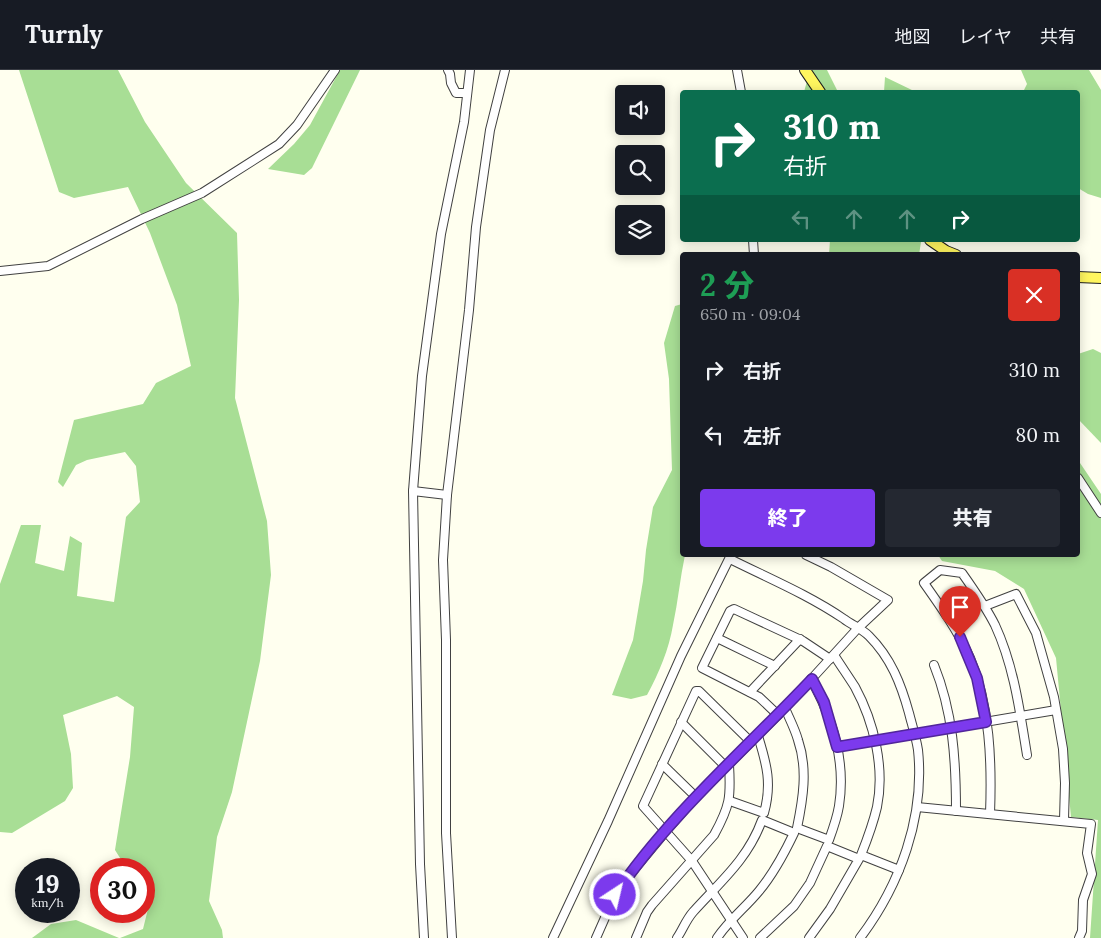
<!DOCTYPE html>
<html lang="ja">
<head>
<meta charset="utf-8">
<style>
  body { margin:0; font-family:Lora,"Noto Sans JP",serif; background:#242831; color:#f1f3f6; height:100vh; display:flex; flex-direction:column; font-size:19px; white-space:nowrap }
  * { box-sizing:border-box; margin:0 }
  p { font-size:16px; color:#9ea1a6 }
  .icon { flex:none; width:28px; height:28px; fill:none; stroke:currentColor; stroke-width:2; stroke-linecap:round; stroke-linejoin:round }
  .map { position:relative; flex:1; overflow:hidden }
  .drawer { position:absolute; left:680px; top:182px; width:400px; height:305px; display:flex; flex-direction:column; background:#171b24; border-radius:5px; box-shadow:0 2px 12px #0003 }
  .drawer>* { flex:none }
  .banner { position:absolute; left:680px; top:20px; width:400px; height:152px; border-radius:5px; box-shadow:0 2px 12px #0003; background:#0b6e4f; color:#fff; overflow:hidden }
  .controls { position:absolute; left:615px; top:15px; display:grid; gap:10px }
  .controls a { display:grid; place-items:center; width:50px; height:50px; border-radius:5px; background:#171b24; box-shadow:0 2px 12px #0003; font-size:25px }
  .speed { position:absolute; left:15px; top:788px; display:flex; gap:10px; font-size:25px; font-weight:700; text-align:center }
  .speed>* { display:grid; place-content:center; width:65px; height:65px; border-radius:50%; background:#171b24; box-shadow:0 2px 12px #0003; line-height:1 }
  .speed small { font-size:12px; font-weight:400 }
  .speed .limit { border:8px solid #d22; background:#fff; color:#111 }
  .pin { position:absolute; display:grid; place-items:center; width:42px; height:42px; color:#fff; margin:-51px -21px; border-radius:50% 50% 50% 0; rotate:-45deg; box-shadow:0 0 5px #0007 }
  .pin .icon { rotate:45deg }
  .me { position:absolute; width:55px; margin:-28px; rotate:35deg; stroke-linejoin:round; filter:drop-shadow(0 0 4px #0008) }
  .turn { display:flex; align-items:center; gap:18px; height:105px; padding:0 20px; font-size:22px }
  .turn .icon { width:65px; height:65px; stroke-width:2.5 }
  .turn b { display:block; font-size:35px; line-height:42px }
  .lanes { display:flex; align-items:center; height:48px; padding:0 20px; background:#0003; justify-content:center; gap:25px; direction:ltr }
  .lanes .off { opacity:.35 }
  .round { display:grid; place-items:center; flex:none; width:52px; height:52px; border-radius:5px; background:#242831 }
  .summary { display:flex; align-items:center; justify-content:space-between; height:85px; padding:0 20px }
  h1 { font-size:30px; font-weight:800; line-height:38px; color:#1e9e55 }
  .primary-button { display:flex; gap:10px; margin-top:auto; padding:10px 20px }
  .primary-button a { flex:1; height:58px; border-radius:5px; background:#7c3aed; color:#fff; font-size:20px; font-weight:800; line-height:58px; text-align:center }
  .primary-button a+a { background:#242831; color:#f1f3f6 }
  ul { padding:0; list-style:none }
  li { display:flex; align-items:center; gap:15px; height:65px; padding:0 20px }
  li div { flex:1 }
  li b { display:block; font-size:19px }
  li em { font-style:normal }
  header { display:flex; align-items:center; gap:30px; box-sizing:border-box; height:70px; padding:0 25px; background:#171b24; border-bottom:1px solid #363941 }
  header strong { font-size:24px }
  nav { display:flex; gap:28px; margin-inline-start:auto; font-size:18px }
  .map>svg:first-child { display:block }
</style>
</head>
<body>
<header>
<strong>Turnly</strong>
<nav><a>地図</a><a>レイヤ</a><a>共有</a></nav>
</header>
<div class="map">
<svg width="1101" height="868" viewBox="0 0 1101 868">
  <rect width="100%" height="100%" fill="#ffffef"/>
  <g fill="#a8de95">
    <polygon points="19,0 118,0 145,52 186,113 237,163 239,230 235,328 267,451 271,505 260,591 232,722 217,767 209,831 222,860 223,868 120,868 143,859 149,835 144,827 144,799 127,799 115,780 130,687 134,637 117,626 63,645 71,684 73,718 65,731 12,763 0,762 0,514 21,455 41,455 35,493 64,501 70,466 82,473 77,526 114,532 126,447 140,432 136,396 125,382 87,390 76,395 63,417 58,412 74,350 143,334 156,313 191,296 177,235 150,163 128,117 74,128 59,122"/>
    <polygon points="340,0 360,0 312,98 304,105 268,99 294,74 310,55"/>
    <polygon points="810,0 827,0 838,22 804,22"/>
    <polygon points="1021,0 1089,0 1101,20 1101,128 1088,124 1078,118 1078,22 1023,22 1027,14"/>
    <polygon points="885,7 914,21 941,20 941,22 884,22"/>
    <polygon points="830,170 924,170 921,172 919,185 829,185"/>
    <path d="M682,234v251h3c-5,23 -7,47 -12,70 -4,24 -14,48 -26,70l-16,4 -19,-4 21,-55 10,-59 3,-31 7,-43 19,-37 -3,-91 -5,-36 11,-37z"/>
    <polygon points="1093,279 1101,283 1101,373 1078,349 1078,284"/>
    <polygon points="1078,390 1101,424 1101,868 1090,868 1098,750 1071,747 1056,588 1024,519 995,501 942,491 938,485 1078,485"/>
    <polygon points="76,850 119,868 32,868 51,854"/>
  </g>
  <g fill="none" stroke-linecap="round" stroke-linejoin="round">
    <defs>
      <g id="minor">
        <polyline points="448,0 450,4 451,13 456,23 467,23"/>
        <polyline points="737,0 741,22"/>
        <polyline points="753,170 754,185"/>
        <polyline points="0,201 48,196 142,149 202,123 279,74 297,55 335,0"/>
        <polyline points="1078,408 1101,443"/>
        <polyline points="413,421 447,425"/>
        <path d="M730,489c38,19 79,36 114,60 8,6 18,10 25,17 22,22 32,48 40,77 3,12 7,24 9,37 7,67 -18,135 -58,188"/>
        <polyline points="985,536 1016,524 1036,563 1054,627 1063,679 1065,713 1064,750"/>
        <polyline points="717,568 775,596"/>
        <path d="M834,585c7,11 14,21 21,32 19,35 30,81 22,120 -4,17 -10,33 -16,48l38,15"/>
        <path d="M934,595c19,47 22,95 22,146"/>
        <polyline points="750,622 800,569"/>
        <path d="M785,638c4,10 10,21 13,32 10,29 5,59 -1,88l32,12c4,-11 8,-22 10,-34 7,-44 -7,-89 -28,-127"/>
        <polyline points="778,645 759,627 702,598 730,541 734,539 803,571 830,589"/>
        <polyline points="681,652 726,697"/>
        <polyline points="837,677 1056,640"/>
        <polyline points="662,694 696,727"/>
        <path d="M730,731l34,12c8,-29 3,-48 -6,-77"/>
        <polyline points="917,737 1091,754 1087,783 1092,804 1083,830 1082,861 1079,868"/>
        <path d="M990,744c2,-52 0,-108 -20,-156 -12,-27 -29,-51 -46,-75l16,-13 22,3c12,17 24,34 33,52 19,41 25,87 32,130"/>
        <polyline points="424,868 420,794 413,421 422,306 441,164 464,52 470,0"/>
        <polyline points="452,868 446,763 446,570 443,490 447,425 469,240 476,157 490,60 505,0"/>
        <polyline points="553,868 608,751 681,586 731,485"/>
        <polyline points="596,868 615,825 627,808 666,761 696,727 785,638 858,558 888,530 831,497 806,485"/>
        <path d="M636,868l11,-26 5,-7 62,-70c16,-29 17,-38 15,-70"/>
        <path d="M677,868c6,-9 9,-18 16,-26 27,-30 55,-53 69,-92l32,13c-10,21 -20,40 -35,58 -13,16 -30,29 -42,47"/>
        <polyline points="743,868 692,791 643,736 696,621 699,621 751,672"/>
        <polyline points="760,868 794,836 810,813 827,776 859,789 830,839 809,868"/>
      </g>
      <g id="major">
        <polyline points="805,0 820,22"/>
        <polyline points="930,170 946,181 956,185"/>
        <polyline points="1078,207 1101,208"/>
      </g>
    </defs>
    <use href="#minor" stroke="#414141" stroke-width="10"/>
    <use href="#major" stroke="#1f1f1f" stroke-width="12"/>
    <use href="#minor" stroke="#fff" stroke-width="8"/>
    <use href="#major" stroke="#fff65f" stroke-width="10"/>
  </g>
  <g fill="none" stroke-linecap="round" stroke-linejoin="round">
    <defs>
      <path id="route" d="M615,825c54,-80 131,-146 197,-216l12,23 13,45 149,-25 -9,-44 -17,-41"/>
    </defs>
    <use href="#route" stroke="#51269a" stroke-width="12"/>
    <use href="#route" stroke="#7c3aed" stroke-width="9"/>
  </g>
</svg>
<div class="controls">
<a><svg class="icon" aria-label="sound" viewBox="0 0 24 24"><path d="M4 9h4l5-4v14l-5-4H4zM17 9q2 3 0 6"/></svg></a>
<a><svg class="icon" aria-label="search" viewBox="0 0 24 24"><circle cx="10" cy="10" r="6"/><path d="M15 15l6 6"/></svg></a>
<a><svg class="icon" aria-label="layers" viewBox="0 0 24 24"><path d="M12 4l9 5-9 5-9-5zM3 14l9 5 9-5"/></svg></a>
</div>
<div class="speed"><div>19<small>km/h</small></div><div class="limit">30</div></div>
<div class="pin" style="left:960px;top:567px;background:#d93025"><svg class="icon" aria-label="arrive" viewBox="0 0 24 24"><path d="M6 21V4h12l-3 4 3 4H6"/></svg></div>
<svg class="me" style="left:615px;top:825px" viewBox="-20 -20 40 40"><circle r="17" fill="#7c3aed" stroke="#fff" stroke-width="3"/><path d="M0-11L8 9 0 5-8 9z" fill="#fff"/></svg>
<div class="banner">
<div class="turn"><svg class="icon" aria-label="right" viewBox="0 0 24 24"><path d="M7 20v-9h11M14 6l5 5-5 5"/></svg><div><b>310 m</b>右折</div></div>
<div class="lanes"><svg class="icon off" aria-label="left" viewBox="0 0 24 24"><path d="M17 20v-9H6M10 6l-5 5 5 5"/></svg><svg class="icon off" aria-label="ahead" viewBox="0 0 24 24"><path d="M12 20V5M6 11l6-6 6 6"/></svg><svg class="icon off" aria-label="ahead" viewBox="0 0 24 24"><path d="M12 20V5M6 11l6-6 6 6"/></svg><svg class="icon" aria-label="right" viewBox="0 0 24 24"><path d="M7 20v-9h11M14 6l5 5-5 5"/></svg></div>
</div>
<section class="drawer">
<div class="summary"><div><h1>2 分</h1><p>650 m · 09:04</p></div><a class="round" style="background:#d93025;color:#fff"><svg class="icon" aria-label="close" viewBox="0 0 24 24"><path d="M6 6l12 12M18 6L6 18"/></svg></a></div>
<ul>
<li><svg class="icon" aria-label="right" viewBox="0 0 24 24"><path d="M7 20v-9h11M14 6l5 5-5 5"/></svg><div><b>右折</b></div><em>310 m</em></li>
<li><svg class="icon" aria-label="left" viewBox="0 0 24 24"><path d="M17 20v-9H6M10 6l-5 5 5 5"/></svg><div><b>左折</b></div><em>80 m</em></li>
</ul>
<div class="primary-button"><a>終了</a><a>共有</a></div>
</section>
</div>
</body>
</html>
